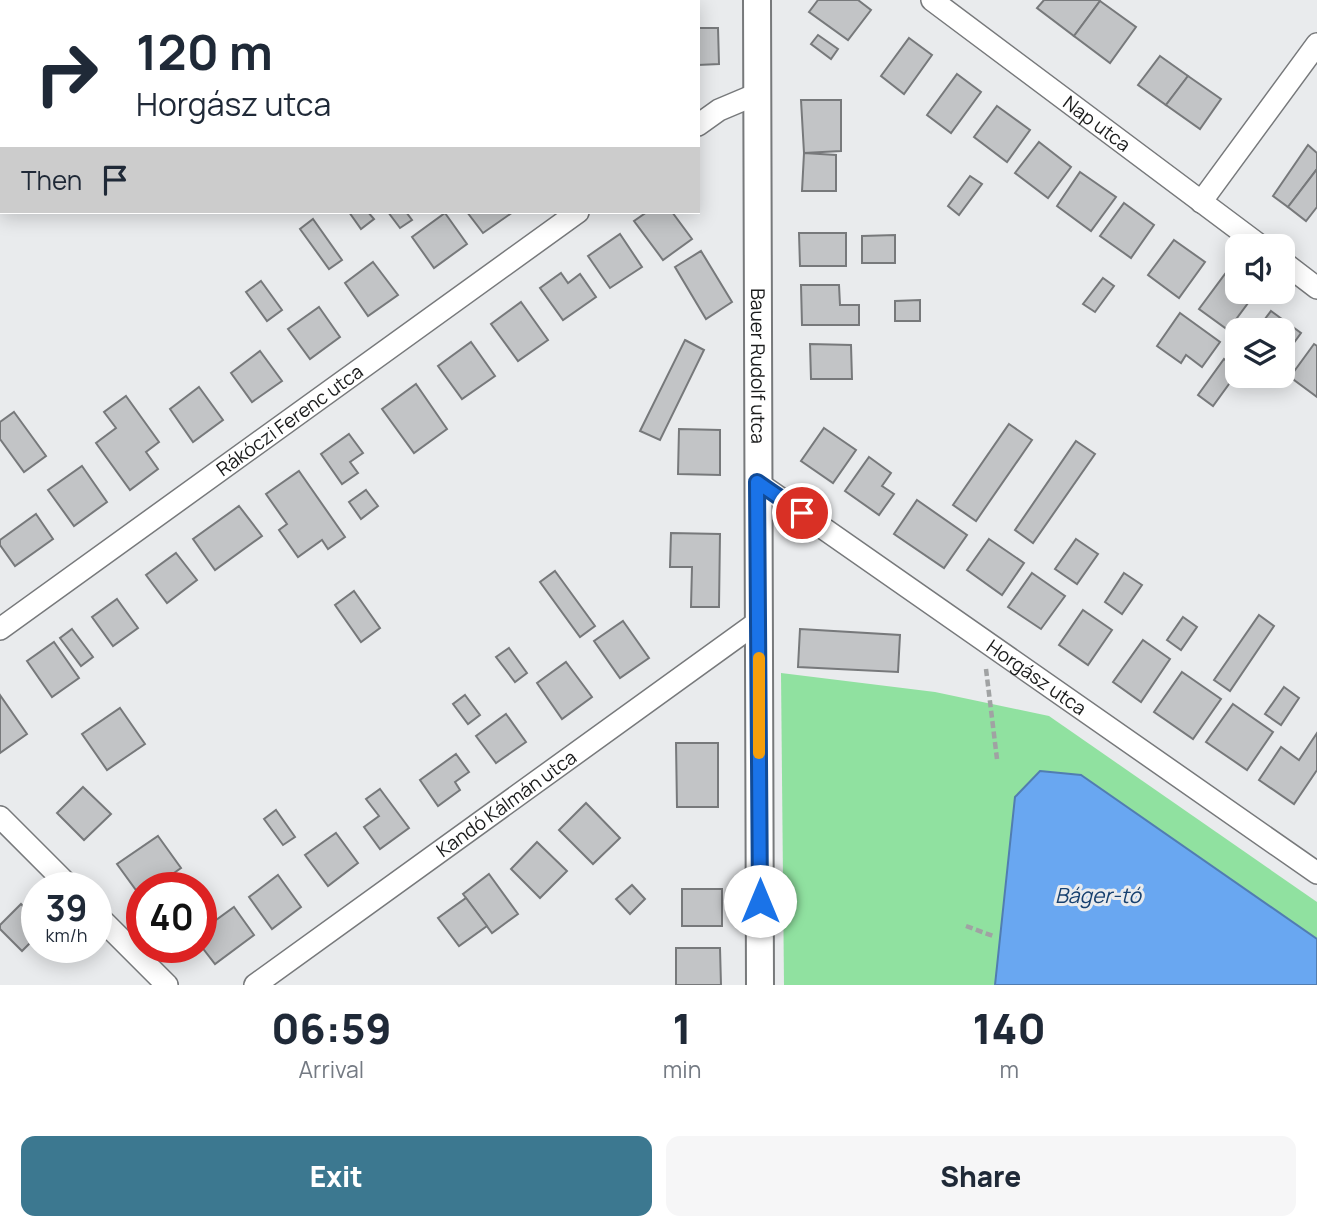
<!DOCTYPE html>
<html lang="en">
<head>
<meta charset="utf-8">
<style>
  body { margin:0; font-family:Manrope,sans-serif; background:#f6f6f7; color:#1f2937; height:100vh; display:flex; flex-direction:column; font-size:26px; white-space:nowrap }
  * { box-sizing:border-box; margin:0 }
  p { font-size:23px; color:#747a83 }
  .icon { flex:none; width:38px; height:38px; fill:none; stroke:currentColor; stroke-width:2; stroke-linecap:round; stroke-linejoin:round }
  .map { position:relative; height:985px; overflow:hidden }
  .panel { display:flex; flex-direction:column; background:#fff; flex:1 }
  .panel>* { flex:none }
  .hud { position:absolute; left:0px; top:0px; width:700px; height:214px; box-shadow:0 4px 18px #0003; background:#fff; color:#1f2937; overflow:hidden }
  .tools { position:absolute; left:1225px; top:234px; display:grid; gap:14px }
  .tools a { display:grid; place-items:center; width:70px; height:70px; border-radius:14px; background:#fff; box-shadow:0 4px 18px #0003; font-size:35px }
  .speed { position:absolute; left:21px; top:872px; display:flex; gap:14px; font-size:35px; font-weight:700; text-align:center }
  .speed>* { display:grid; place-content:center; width:91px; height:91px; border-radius:50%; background:#fff; box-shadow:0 4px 18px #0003; line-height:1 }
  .speed small { font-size:18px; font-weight:400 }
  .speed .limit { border:10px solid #d22; background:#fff; color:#111 }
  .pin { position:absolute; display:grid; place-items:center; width:60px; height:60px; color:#fff; margin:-30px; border:4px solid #fff; border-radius:50%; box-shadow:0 2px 7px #0007 }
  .me { position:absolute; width:77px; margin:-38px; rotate:0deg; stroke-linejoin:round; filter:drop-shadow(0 0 5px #0008) }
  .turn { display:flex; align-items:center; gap:24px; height:147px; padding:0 21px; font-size:32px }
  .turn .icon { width:91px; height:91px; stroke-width:2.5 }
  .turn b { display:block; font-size:49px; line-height:60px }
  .then { display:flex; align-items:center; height:66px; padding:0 21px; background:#0003; gap:14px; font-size:26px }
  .eta { display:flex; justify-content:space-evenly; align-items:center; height:119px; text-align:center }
  .eta b { font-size:42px; font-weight:800; line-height:49px }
  .button { display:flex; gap:14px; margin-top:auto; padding:14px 21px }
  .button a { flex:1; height:80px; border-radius:14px; background:#3c7890; color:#fff; font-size:28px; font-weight:800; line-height:80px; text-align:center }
  .button a+a { background:#f6f6f7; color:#1f2937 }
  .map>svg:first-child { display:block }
</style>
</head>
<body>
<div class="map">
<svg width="1317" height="985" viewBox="0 0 1317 985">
  <rect width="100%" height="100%" fill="#e9ebed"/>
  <polygon fill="#90e1a0" points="781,673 935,692 1049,716 1317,902 1317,985 784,985"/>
  <polygon fill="#69a7f1" stroke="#517db1" stroke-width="2" points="1040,771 1081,775 1317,939 1317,985 995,985 1015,797"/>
  <g fill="#c2c4c6" stroke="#77797b" stroke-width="2">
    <polygon points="818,0 858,0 871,10 848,40 809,12"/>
    <polygon points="1044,0 1099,0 1100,1 1074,36 1037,8"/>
    <polygon points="1100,1 1136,27 1110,63 1074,36"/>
    <polygon points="698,28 718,28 719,64 698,65"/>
    <polygon points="818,35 838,49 831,59 811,44"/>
    <polygon points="909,38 932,55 904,94 881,76"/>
    <polygon points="1160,56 1188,76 1166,105 1138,85"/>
    <polygon points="957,74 981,92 951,133 927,115"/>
    <polygon points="1188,76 1221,99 1200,129 1166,105"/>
    <polygon points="801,100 841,100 841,151 804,153"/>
    <polygon points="997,106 1030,130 1007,162 974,137"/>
    <polygon points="1039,142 1071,167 1048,198 1015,173"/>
    <polygon points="1308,145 1317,153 1317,169 1288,207 1273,196"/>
    <polygon points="804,153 836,155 836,191 802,191"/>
    <polygon points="1317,169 1317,207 1306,221 1288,207"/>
    <polygon points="1080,172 1116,197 1091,231 1057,206"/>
    <polygon points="970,176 982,184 959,215 948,206"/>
    <polygon points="1124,203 1154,225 1131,258 1100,236"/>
    <polygon points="349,212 368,212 374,219 361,229"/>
    <polygon points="388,212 406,212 412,220 400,228"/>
    <polygon points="467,212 513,212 483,233"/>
    <polygon points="647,212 672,212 692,239 663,260 634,221"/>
    <polygon points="445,213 467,244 434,268 412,237"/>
    <polygon points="313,219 342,260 329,269 300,229"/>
    <polygon points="799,233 846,233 846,266 800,266"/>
    <polygon points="620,234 642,267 610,288 588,256"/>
    <polygon points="895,235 895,263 862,263 862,236"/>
    <polygon points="1174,240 1205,262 1179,298 1148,275"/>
    <polygon points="701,251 732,302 706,319 675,267"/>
    <polygon points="373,262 398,295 368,316 345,283"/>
    <polygon points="561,273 568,283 580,274 596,297 563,320 540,288"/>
    <polygon points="1225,274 1237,283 1237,292 1250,292 1254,295 1228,330 1199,309"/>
    <polygon points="1103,278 1114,286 1095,312 1083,304"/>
    <polygon points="261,281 282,310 267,321 246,292"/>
    <polygon points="801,285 839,285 840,305 859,305 859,325 802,325"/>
    <polygon points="920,300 920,321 895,321 895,301"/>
    <polygon points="521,302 548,340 518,361 491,324"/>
    <polygon points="319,307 340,337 310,359 288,329"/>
    <polygon points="1271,311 1301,333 1283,358 1283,331 1256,331"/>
    <polygon points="1180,313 1220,342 1202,367 1186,355 1181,363 1157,346"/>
    <polygon points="685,340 704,350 660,440 640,431"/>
    <polygon points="471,342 495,376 462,399 438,366"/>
    <polygon points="810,344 851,345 852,379 811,379"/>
    <polygon points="1314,344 1317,346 1317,397 1290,377"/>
    <polygon points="260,351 282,381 252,402 231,373"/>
    <polygon points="1224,359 1237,369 1237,373 1213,406 1198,395"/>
    <polygon points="416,384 447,429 414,453 382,409"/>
    <polygon points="199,387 223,420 193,442 170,409"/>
    <polygon points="126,396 159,442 146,452 158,469 130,490 96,443 116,428 104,412"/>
    <polygon points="14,412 46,456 24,472 0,439 0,422"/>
    <polygon points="1009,424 1032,440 976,521 953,505"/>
    <polygon points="824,428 856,450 833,483 801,461"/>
    <polygon points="679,429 720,430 720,475 678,474"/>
    <polygon points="349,434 363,453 350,462 358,473 342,484 321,454"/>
    <polygon points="1076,441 1095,454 1033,543 1015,530"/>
    <polygon points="869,457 891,473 882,486 894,494 879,515 845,491"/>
    <polygon points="82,466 107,502 74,526 48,490"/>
    <polygon points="299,471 345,537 328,549 322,540 298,557 279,530 287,524 266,494"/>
    <polygon points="366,490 378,506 361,519 349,502"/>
    <polygon points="917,500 967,535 944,568 894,534"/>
    <polygon points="239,506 262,536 215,570 193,539"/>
    <polygon points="36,514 53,539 15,566 0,545 0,540"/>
    <polygon points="671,533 720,534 719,607 691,607 692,567 670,567"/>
    <polygon points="989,539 1024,563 1002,595 967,570"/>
    <polygon points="1076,539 1098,554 1077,584 1055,569"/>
    <polygon points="176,553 197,580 167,603 146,575"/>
    <polygon points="555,571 595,626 580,637 540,582"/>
    <polygon points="1032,573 1065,596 1041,629 1008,607"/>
    <polygon points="1124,573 1142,585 1122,614 1105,602"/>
    <polygon points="354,591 380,628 361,642 335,605"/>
    <polygon points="117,599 138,628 113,646 92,617"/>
    <polygon points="1083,610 1112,630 1088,665 1059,645"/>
    <polygon points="1259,615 1274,626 1230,691 1214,680"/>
    <polygon points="1183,617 1197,627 1181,650 1167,640"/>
    <polygon points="623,621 649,658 620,678 594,641"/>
    <polygon points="72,629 93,657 81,666 60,638"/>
    <polygon points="800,629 900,635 898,672 798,667"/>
    <polygon points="1143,640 1170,659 1141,702 1113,682"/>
    <polygon points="54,642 79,678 52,697 27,661"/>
    <polygon points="509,648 527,673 515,682 496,657"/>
    <polygon points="566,662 592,697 562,719 537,683"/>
    <polygon points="1182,672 1221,699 1193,739 1154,712"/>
    <polygon points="1284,687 1299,698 1281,725 1265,714"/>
    <polygon points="0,695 27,734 0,753"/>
    <polygon points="465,695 480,715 468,724 453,704"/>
    <polygon points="1233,704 1273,732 1247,770 1206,742"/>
    <polygon points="120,708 145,744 107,770 82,734"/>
    <polygon points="506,714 526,742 496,763 476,736"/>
    <polygon points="1317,733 1317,770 1294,804 1259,780 1281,747 1299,760"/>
    <polygon points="676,743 718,743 718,807 677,807"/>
    <polygon points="456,754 469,772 455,782 460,790 438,806 420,780"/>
    <polygon points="83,787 111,814 84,840 57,813"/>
    <polygon points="380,789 409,828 380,849 364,827 379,816 366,799"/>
    <polygon points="586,803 620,838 593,864 559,830"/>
    <polygon points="276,810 295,837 283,845 264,819"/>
    <polygon points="336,833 358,863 328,886 305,855"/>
    <polygon points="158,836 181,868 154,887 142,887 141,897 117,864"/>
    <polygon points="537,842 567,871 540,898 511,869"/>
    <polygon points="489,874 518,914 492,933 463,894"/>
    <polygon points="278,875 301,907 272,929 249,897"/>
    <polygon points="632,885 645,899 630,914 616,899"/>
    <rect x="682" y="889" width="40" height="37"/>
    <polygon points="466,898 487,926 459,946 438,918"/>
    <polygon points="21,904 37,920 37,936 22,951 0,929 0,925"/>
    <polygon points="234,907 254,935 215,964 201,946 201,931"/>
    <polygon points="676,948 720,948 721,985 676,985"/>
  </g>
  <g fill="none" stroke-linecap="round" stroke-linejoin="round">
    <defs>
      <g id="minor">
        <path id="s1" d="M932,0l330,247"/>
        <polyline points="698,125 719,110 757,94"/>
        <polyline points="1201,202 1317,44"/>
        <polyline points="1283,262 1317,288"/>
        <path id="s2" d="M757,482l560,391"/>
        <path id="s3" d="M0,629l578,-417"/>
        <polyline points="0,817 70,887"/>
        <polyline points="96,914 167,985"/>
        <path id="s4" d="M255,985l504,-364"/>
      </g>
      <g id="tertiary">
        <path id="s5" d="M757,0l3,985"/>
      </g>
      <g id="secondary">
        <polyline points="104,2 107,0"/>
        <polyline points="0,77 2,75"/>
      </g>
    </defs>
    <use href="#minor" stroke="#77797b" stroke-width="24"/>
    <use href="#tertiary" stroke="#77797b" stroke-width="30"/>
    <use href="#secondary" stroke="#77797b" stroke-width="33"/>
    <g stroke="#a0a2a3" stroke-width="4.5" stroke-dasharray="7 3.5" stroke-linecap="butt">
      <polyline points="986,669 997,759"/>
      <polyline points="966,926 993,936"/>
    </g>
    <use href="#minor" stroke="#fff" stroke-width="21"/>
    <use href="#tertiary" stroke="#fff" stroke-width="26"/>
    <use href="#secondary" stroke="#fff" stroke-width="30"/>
  </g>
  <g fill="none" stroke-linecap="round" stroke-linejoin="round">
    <defs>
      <polyline id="route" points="760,901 757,482 802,513"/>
    </defs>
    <use href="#route" stroke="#114b97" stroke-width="18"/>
    <use href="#route" stroke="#1a73e8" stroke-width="12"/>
    <polyline stroke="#f59e0b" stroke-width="12" points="759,658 759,753"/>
  </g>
  <g text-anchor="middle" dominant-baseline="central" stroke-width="6" stroke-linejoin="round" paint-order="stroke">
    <g font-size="19" fill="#1a1b1b" stroke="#e9ebed">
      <text stroke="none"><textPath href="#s1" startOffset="206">Nap utca</textPath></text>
      <text stroke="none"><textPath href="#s5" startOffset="366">Bauer Rudolf utca</textPath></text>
      <text stroke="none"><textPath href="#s3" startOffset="357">Rákóczi Ferenc utca</textPath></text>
      <text stroke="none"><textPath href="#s2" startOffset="341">Horgász utca</textPath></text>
      <text stroke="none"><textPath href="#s4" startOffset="310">Kandó Kálmán utca</textPath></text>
    </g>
    <g font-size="21" font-style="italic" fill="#16406f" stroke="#e9ebed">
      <text x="1098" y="895">Báger-tó</text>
    </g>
  </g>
</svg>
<div class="tools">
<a><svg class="icon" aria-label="sound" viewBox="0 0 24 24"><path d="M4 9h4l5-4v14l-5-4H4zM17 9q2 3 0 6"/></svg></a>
<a><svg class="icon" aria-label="layers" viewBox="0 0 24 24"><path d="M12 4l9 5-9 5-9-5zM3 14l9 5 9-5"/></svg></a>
</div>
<div class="speed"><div>39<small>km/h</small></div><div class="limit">40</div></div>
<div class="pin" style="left:802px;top:513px;background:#d93025"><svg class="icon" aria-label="arrive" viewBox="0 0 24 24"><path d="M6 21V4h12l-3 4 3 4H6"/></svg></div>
<svg class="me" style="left:760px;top:901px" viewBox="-20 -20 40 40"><circle r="19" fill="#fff"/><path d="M0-13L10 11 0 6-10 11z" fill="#1a73e8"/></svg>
<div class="hud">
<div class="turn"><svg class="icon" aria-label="right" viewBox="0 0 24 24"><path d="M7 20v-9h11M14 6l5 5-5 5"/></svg><div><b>120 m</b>Horgász utca</div></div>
<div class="then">Then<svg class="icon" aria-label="arrive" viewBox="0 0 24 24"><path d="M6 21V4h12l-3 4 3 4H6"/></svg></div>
</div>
</div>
<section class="panel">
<div class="eta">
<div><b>06:59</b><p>Arrival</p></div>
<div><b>1</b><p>min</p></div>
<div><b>140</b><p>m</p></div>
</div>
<div class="button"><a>Exit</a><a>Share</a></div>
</section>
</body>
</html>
